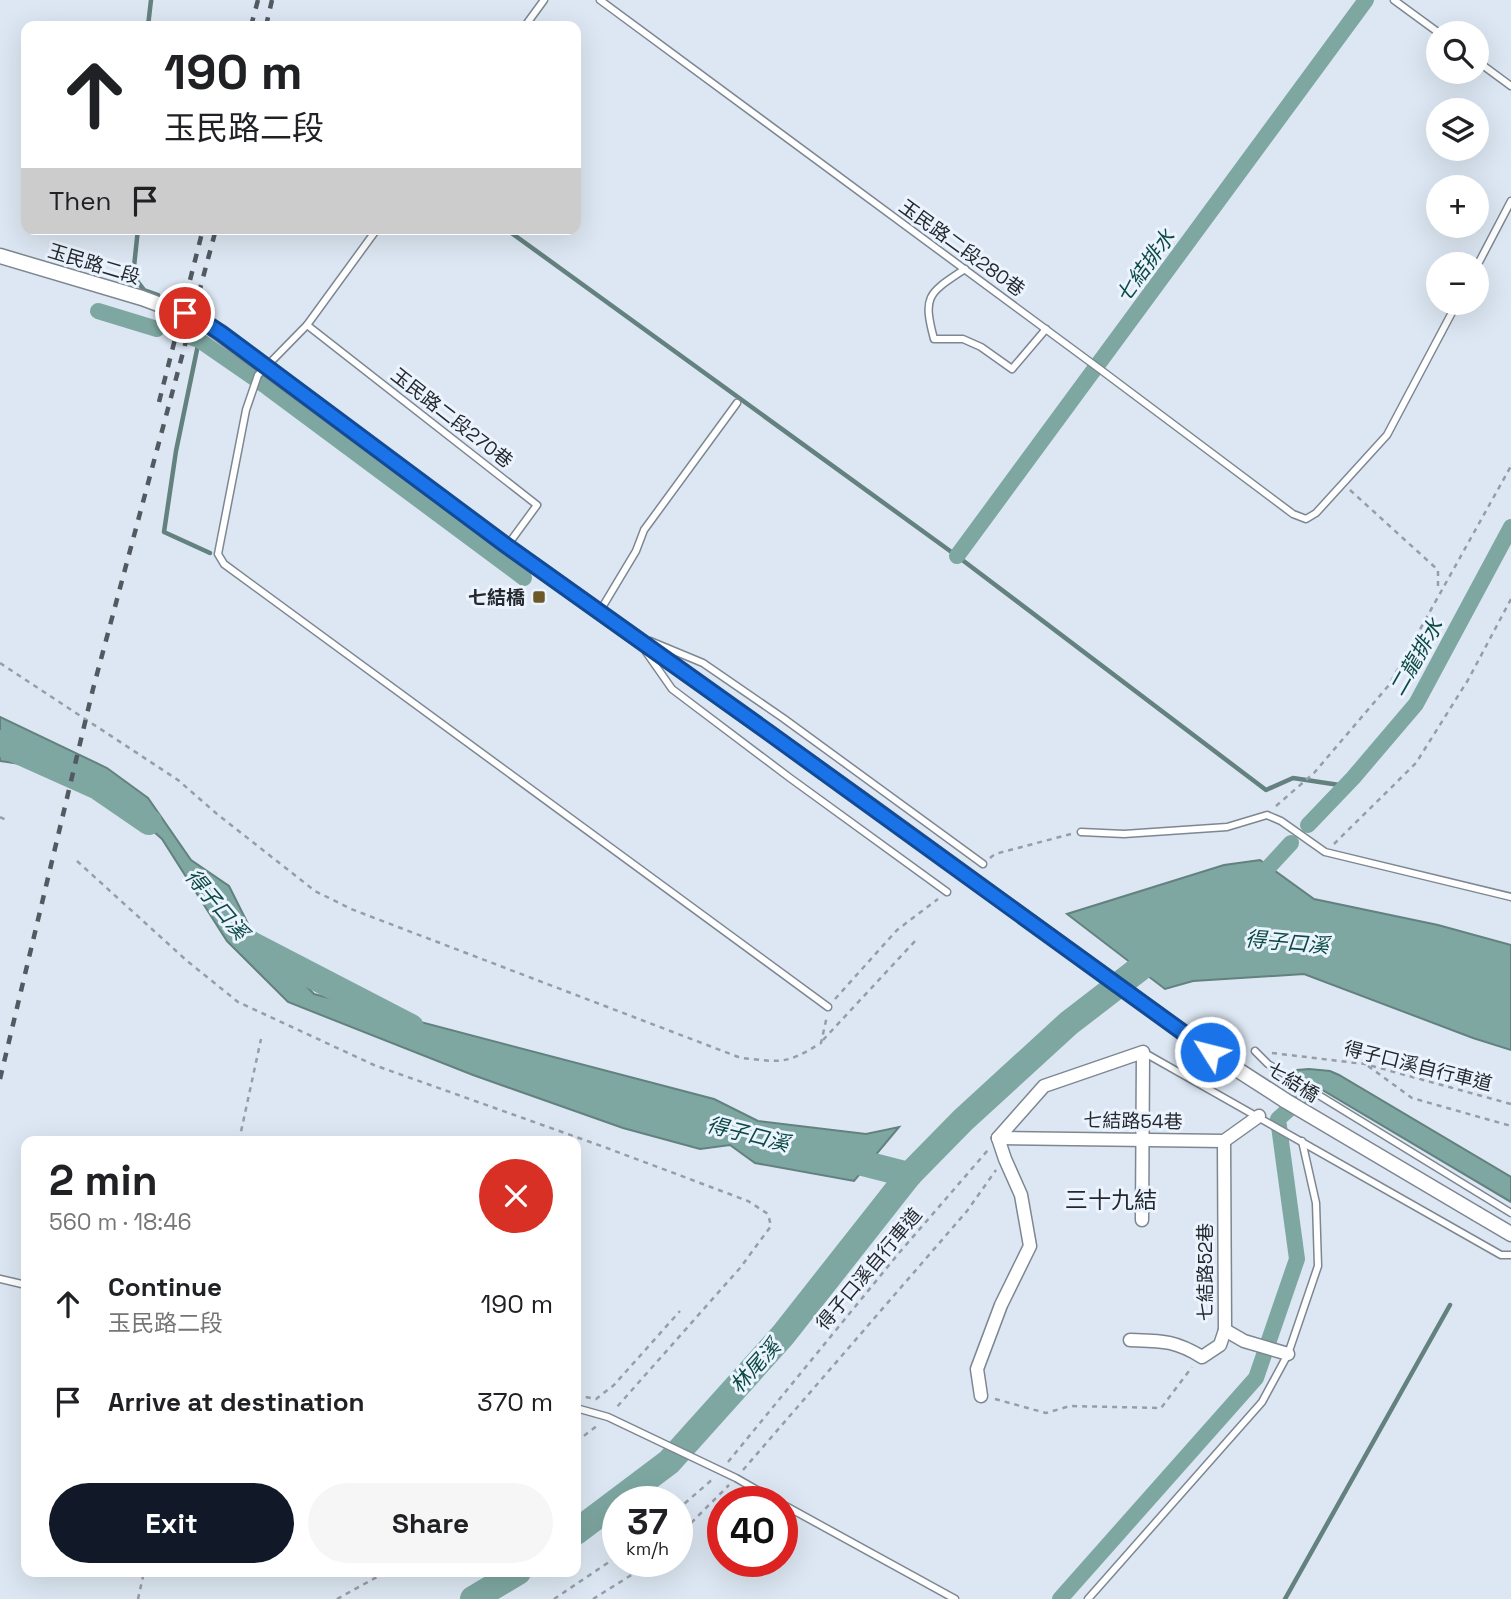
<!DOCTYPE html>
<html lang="en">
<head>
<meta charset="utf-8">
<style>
  body { margin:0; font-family:"Space Grotesk","Noto Sans TC",sans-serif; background:#f6f6f6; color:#202124; height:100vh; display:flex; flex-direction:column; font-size:26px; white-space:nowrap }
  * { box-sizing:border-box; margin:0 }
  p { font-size:23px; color:#757577 }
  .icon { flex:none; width:38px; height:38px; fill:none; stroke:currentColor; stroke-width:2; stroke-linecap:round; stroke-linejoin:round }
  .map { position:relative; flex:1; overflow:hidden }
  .sheet { position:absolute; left:21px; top:1136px; width:560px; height:441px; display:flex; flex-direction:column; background:#fff; border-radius:14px; box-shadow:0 7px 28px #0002 }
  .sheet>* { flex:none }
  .guide { position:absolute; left:21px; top:21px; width:560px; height:214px; border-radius:14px; box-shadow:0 7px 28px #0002; background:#fff; color:#202124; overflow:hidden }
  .tools { position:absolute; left:1426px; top:21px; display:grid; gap:14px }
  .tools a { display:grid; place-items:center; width:63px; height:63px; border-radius:50%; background:#fff; box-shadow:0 7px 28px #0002; font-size:35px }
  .speed { position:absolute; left:602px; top:1486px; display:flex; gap:14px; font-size:35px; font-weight:700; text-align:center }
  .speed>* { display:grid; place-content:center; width:91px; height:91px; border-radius:50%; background:#fff; box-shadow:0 7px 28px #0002; line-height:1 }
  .speed small { font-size:18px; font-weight:400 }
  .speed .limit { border:10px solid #d22; background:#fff; color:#111 }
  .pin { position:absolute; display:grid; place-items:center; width:60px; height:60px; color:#fff; margin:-30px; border:4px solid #fff; border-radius:50%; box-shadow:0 2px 7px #0007 }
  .me { position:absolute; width:77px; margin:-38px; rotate:306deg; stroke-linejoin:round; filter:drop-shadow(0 0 5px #0008) }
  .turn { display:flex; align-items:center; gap:24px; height:147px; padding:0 28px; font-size:32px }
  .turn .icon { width:91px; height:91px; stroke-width:2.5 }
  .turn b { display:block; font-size:49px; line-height:60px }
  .then { display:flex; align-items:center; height:66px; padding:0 28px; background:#0003; gap:14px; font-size:26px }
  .round { display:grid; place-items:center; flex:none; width:74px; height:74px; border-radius:37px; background:#f6f6f6 }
  .head { display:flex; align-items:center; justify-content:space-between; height:119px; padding:0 28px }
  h1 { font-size:42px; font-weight:600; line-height:52px }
  .primary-button { display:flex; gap:14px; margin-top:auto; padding:14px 28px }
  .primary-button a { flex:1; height:80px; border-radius:42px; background:#111827; color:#fff; font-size:28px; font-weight:600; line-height:80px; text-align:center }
  .primary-button a+a { background:#f6f6f6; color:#202124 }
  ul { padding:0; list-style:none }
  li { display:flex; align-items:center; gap:21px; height:98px; padding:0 28px }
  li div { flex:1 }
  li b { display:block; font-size:26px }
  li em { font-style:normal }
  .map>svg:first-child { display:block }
</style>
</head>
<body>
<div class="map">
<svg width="1511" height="1599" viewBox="0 0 1511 1599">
  <rect width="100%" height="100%" fill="#dce7f3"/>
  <g fill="#7ea7a1" stroke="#63817e" stroke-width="2">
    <polygon points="0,717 107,768 148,798 191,860 229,886 249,926 314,994 714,1099 758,1121 866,1134 899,1127 854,1181 755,1163 730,1145 700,1149 623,1128 473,1075 288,1002 227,941 162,839 89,774 0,761"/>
    <polygon points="1260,860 1314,899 1438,925 1511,945 1511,1050 1473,1038 1304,974 1193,981 1165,989 1067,914 1224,865"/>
    <polygon points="1309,1069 1330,1071 1339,1075 1511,1177 1511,1202 1294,1073 1297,1070"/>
  </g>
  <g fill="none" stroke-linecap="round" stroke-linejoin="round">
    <g stroke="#63817e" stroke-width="4.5">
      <polyline points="148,26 151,0"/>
      <polyline points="138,229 133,276 144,290 158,295"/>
      <polyline points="506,229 957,556 1266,790 1293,778 1346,786"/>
      <polyline points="199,340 176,451 164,532 210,553"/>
      <polyline points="1285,1599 1450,1305"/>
    </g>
    <g stroke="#7ea7a1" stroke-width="16">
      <polyline points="98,311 157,329"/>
      <polyline points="190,337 199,340 267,387 524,578"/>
      <polyline points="957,556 1366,0"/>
      <polyline points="1308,825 1353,778 1416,704 1511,527"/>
      <polyline points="1256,881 1291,843"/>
      <polyline points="1060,1599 1256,1378 1297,1259 1278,1119 1322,1080 1324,1081"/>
    </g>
    <g stroke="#7ea7a1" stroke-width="26">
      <polyline points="0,743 98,787 149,822"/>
      <polyline points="249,943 411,1027"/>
      <polyline points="835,1156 909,1175"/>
      <polyline points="576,1532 669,1462 783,1335 909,1175 963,1120 1069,1023 1143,966 1169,953"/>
      <polyline points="473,1599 518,1572"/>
    </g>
    <defs>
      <g id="service">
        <polyline points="600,0 1101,370 1293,514 1306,519 1316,513 1387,435 1457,303"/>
        <polyline points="1394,0 1439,33"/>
        <polyline points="525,26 544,0"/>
        <polyline points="1477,61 1511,86"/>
        <polyline points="377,229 307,325 258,375 246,410 218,554 224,564 828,1007"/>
        <polyline points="1477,266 1511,201"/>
        <path d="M965,269c-36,24 -43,26 -31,70h29l18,8 31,22 34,-40"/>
        <polyline points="307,325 537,505 507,546"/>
        <polyline points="600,611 636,551 644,530 737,403"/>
        <polyline points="650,641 703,663 783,718 983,864"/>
        <polyline points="644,649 672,689 790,778 947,892"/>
        <polyline points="1081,832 1124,834 1227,827 1267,815 1281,821 1325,852 1511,897"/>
        <polyline points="1255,1051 1268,1064 1511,1213"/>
        <polyline points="1143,1052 1501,1255 1511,1255"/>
        <polyline points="0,1279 26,1285"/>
        <polyline points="576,1408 608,1417 736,1478 778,1502"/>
        <polyline points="782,1504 955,1599"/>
        <polyline points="1088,1599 1262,1402 1288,1354 1318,1266 1316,1203 1302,1141"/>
      </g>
      <g id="minor">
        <polyline points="998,1138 1044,1086 1143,1052 1142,1220"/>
        <polyline points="998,1138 1224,1141 1259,1116"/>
        <polyline points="1225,1330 1244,1341 1288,1354"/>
        <path d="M1130,1340c32,1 44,0 72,17l18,-12 5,-15 -1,-189"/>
        <polyline points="981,1396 977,1369 1001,1305 1030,1246 1021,1195 1005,1159 998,1138"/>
      </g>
      <g id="tertiary">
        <polyline points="0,256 142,298 201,320 507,546 859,797"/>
        <polyline points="1477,1214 1511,1234"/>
      </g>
    </defs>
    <use href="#service" stroke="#7d8792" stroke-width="9"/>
    <use href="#minor" stroke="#7d8792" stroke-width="15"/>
    <use href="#tertiary" stroke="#7d8792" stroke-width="17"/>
    <g stroke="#959ea7" stroke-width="2.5" stroke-dasharray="5 5" stroke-linecap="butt">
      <polyline points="1350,490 1438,570 1438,591"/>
      <path d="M0,663l178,117 39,34 98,77 36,18 390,149c41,4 44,7 80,-15l6,-27"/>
      <polyline points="1276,806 1314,773 1389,685 1511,466"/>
      <polyline points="0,817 6,820"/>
      <polyline points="1334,844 1416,763 1468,680 1511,599"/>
      <polyline points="990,858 995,854 1071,834"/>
      <polyline points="77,861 186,960 238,1002 374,1065 607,1148 748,1201 768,1214 771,1226 740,1268 616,1408"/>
      <polyline points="835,999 897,930 938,899"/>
      <polyline points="823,1040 916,940"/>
      <polyline points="1272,1053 1365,1064 1511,1104"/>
      <polyline points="1368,1066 1412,1098 1511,1126"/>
      <polyline points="239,1141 261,1039"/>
      <polyline points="576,1395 596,1399 614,1385 680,1311"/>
      <polyline points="995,1399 1046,1413 1070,1406 1161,1408 1192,1367"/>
      <polyline points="576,1442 598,1425"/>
      <polyline points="728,1462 899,1253 988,1150"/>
      <polyline points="743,1470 967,1211 996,1170"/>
      <polyline points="677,1510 714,1478"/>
      <polyline points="677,1537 729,1485"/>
      <polyline points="138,1599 144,1572"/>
      <polyline points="337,1599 386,1572"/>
      <polyline points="554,1599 618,1556"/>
      <polyline points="593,1599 633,1574 649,1561"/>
    </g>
    <use href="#service" stroke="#fff" stroke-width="6"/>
    <use href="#minor" stroke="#fff" stroke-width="12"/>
    <use href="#tertiary" stroke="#fff" stroke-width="14"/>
    <g stroke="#535960" stroke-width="4.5" stroke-dasharray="9 9" stroke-linecap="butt">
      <polyline points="251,26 258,0"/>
      <polyline points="266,26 272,0"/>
      <polyline points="159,402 203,229"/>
      <polyline points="0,1079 93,689 216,229"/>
    </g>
    <defs>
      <polyline id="tertiary-bridge" points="859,797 1210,1052 1286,1101 1477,1214"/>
    </defs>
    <use href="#tertiary-bridge" stroke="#7d8792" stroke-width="17" stroke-linecap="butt"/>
    <use href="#tertiary-bridge" stroke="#fff" stroke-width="14"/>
  </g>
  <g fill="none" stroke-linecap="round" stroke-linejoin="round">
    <defs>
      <polyline id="route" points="185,313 201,320 221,333 507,546 768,732 1210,1052"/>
    </defs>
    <use href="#route" stroke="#114b97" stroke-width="18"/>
    <use href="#route" stroke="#1a73e8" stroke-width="12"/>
  </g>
  <rect fill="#6d5928" stroke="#ebf4fe" stroke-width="2.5" x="532" y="590" width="14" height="14" rx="3.5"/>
  <g text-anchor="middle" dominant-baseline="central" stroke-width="6" stroke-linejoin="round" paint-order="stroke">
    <g font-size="19" fill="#25292e" stroke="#ebf4fe">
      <text transform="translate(962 248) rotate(36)">玉民路二段280巷</text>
      <text transform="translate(94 264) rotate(17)">玉民路二段</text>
      <text transform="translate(452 418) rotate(38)">玉民路二段270巷</text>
      <text transform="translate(1418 1066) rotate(14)">得子口溪自行車道</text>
      <text transform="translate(1293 1082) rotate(32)">七結橋</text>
      <text transform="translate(1133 1121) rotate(1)">七結路54巷</text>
      <text transform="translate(869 1269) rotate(-50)">得子口溪自行車道</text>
      <text transform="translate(1205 1272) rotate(-90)">七結路52巷</text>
    </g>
    <g font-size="19" font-weight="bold" fill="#25292e" stroke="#ebf4fe" text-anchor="end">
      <text x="525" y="597">七結橋</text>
    </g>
    <g font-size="21" font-style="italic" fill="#0d4a44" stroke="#ebf4fe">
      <text transform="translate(1145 266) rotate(-54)">七結排水</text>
      <text transform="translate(1416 657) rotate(-60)">二龍排水</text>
      <text transform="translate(217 904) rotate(50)">得子口溪</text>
      <text transform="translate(1287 942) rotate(5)">得子口溪</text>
      <text transform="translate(748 1134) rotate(14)">得子口溪</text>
      <text transform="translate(755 1366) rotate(-48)">林尾溪</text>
    </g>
    <g font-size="23" fill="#25292e" stroke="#ebf4fe">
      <text x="1111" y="1200">三十九結</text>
    </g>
  </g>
</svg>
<div class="tools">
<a><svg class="icon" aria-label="search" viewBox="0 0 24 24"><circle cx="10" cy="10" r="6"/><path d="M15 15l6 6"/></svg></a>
<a><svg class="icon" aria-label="layers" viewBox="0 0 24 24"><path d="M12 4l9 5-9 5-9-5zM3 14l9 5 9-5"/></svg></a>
<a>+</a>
<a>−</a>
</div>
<div class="speed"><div>37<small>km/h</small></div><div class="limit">40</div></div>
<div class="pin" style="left:185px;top:313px;background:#d93025"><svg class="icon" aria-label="arrive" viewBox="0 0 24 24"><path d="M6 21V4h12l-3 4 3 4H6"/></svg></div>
<svg class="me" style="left:1210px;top:1052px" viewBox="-20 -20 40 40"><circle r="17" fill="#1a73e8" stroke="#fff" stroke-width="3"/><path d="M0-11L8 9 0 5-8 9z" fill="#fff"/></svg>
<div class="guide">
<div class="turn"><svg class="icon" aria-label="ahead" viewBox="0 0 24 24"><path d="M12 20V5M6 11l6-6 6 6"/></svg><div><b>190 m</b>玉民路二段</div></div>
<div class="then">Then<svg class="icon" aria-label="arrive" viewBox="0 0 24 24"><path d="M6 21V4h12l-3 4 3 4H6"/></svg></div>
</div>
<section class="sheet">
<div class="head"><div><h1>2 min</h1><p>560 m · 18:46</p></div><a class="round" style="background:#d93025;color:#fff"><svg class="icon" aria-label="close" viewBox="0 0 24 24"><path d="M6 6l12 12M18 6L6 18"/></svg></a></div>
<ul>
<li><svg class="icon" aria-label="ahead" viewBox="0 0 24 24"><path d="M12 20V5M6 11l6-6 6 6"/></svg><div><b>Continue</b><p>玉民路二段</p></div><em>190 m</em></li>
<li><svg class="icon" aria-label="arrive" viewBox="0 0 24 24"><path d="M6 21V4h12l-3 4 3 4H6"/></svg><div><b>Arrive at destination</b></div><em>370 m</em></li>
</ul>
<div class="primary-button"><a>Exit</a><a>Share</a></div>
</section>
</div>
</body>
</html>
